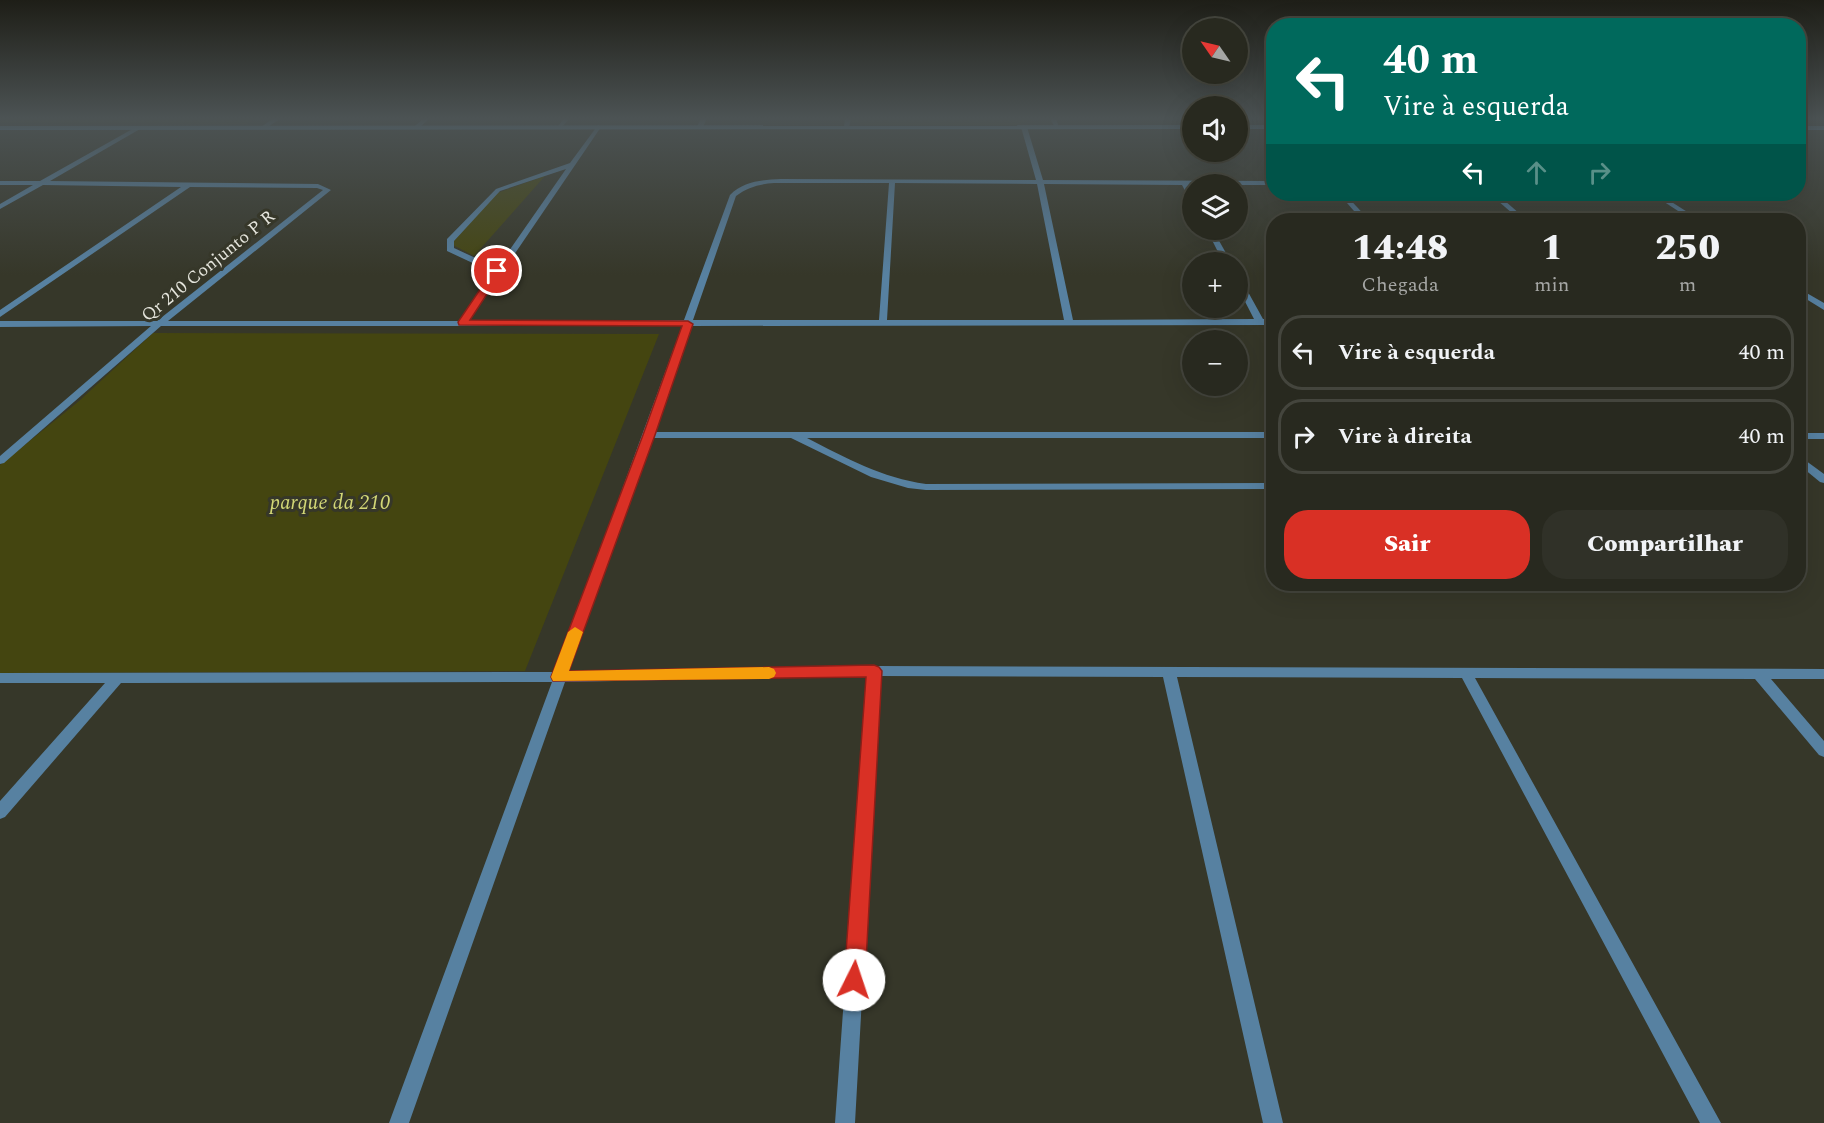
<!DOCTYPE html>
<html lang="pt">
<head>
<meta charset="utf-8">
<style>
  body { margin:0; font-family:Spectral,serif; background:#303128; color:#f1f3f6; height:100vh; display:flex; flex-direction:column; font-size:22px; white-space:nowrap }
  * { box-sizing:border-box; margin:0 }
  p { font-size:20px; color:#a5a6a4 }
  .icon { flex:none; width:33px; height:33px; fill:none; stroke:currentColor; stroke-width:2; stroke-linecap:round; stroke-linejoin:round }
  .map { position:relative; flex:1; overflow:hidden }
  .drawer { position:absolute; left:1266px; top:213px; width:540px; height:378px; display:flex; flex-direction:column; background:#28291f; border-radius:24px; box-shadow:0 6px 24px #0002,0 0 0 2px #44453d }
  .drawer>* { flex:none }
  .hud { position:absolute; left:1266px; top:18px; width:540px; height:183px; border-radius:24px; box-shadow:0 6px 24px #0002,0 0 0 2px #44453d; background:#00695c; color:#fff; overflow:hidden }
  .needle { width:39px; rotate:304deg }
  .tools { position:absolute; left:1182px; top:18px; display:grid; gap:12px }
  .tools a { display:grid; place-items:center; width:66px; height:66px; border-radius:50%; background:#28291f; box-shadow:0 6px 24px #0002,0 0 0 2px #44453d; font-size:30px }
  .pin { position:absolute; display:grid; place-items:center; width:51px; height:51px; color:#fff; margin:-26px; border:3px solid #fff; border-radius:50%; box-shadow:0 2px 6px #0007 }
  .me { position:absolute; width:66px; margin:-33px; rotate:4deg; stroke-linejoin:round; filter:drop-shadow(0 0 4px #0008) }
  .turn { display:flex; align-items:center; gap:21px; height:126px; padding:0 18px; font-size:27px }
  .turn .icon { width:78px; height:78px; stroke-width:2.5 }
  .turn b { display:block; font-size:42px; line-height:51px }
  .lanes { display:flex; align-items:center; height:57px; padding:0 18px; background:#0003; justify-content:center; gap:30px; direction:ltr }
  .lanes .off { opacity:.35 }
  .eta { display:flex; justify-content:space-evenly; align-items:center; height:102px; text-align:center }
  .eta b { font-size:36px; font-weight:800; line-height:42px }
  .button { display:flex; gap:12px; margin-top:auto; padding:12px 18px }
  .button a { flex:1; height:69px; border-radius:24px; background:#d93025; color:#fff; font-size:24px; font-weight:800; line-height:69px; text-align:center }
  .button a+a { background:#303128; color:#f1f3f6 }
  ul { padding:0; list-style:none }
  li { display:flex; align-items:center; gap:18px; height:75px; margin:0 12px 9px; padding:0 6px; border:3px solid #44453d; border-radius:24px }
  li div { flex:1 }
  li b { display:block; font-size:22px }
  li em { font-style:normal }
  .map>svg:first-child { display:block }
</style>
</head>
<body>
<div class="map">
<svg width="1824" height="1123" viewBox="0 0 1824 1123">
  <rect width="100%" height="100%" fill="#363729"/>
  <g fill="#444510">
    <polygon points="0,118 257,118 247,124 0,123"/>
    <polygon points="850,118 1028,118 1026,122 1016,125 865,125 852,122"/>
    <polygon points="545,176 474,256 451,244 497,193"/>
    <polygon points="153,333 659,334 525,671 0,673 0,465 79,401"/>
  </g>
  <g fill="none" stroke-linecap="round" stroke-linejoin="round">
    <g fill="#5781a1" fill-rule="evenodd">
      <polygon points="274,118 281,118 265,129 261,129 261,127"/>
      <polygon points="424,118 430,118 419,128 415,128 415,126"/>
      <polygon points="564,118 570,118 561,128 557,128"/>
      <polygon points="701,118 707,118 703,127 700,129 697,127"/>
      <polygon points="845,118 851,118 849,128 844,127"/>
      <polygon points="1050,118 1056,118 1059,128 1055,128"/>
      <path d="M598,125l3,2 -132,194 215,-1 46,-125c14,-14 32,-15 51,-16l255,1 -15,-53 3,-2 3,2 16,53 231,1v4h-85l3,7v8l-3,-2 -7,-13 -138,-1 29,136 181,-1 -16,-31v-9l4,2 21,38h11v6l-583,1 -37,106h620v6h-467c39,20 75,40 119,46l348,-1v6l-348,1 -18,-2 -37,-11 -80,-39h-139l-83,234 305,-6 950,3v10h-53l53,62v16l-5,-2 -64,-76 -280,-1 246,445h-21l-238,-445 -285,-1 106,446h-20l-100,-446 -283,-1 -25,447h-20l32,-447 -302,6 -156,441h-20l163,-441 -431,1 -116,134 -5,2v-18l105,-118h-105v-10l555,-1 127,-346h-521l-157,137 -4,1v-8l151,-130 -151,1v-6h157l166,-131 -6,-2 -127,-1 -190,130v-7l181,-123 -138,-2 -43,24v-5l33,-19h-33v-4h40l96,-54h4v2l-90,52 268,3 13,6 -163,131h292l34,-48 -47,-22v-12l49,-50 74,-26zM566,169l-69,99 -43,-20v-7l46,-50zM889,183l-10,137h-186l43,-124c12,-9 24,-12 38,-13zM895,183l142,1 27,136h-177z"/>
      <polygon points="1339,194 1345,194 1369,220 1362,220"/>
      <polygon points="1490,194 1497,194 1527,220 1520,220"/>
      <polygon points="1652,194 1659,194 1700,220 1692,220"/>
      <polygon points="1207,230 1213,230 1231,262 1223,262"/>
      <polygon points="1798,288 1824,303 1824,310 1798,294"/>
      <rect x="1798" y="433" width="26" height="6"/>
      <polygon points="1798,455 1824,474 1824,483 1820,482 1798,464"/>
    </g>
    <g fill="#65aade" fill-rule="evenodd">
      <polygon points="1192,125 1192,129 0,130 0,126"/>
      <rect x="1238" y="125" width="36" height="4"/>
      <rect x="1798" y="126" width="26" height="4"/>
    </g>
  </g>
  <linearGradient id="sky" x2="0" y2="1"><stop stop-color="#1e1e17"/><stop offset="0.43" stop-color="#4c5354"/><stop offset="1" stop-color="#4c5354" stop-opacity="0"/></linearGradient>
  <rect width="1824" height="275" fill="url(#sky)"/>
  <polygon fill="#d93025" stroke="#8d1f18" stroke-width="1.5" points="497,268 502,271 470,320 688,321 693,324 655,435 569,671 874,665 879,667 882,671 865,980 862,987 854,990 847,987 844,980 866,677 553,681 551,677 643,435 682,326 459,325 458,322 494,269"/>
  <polygon fill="#f59e0b" points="575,627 583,632 569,671 769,667 774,669 776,673 774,677 769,679 553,681 551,677 568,632"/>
  <g text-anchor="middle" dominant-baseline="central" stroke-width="6" stroke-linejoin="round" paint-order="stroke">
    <g font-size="18" fill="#e5e5dc" stroke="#363729">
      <text transform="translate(208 266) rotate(-39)">Qr 210 Conjunto P R</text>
    </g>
    <g font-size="21" font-style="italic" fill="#d2d776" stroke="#363729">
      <text x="330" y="503">parque da 210</text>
    </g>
  </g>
</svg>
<div class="tools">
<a><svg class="needle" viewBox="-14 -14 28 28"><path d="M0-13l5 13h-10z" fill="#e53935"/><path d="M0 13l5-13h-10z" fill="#a5a6a4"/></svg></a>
<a><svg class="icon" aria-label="sound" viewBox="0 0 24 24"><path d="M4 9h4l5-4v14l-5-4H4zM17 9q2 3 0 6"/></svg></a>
<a><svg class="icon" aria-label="layers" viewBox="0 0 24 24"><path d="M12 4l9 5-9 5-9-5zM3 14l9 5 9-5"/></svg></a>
<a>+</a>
<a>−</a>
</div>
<div class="pin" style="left:497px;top:271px;background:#d93025"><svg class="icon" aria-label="arrive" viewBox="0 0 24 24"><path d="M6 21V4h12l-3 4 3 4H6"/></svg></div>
<svg class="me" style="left:854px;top:980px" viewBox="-20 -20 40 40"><circle r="19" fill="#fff"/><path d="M0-13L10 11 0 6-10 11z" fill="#d93025"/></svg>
<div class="hud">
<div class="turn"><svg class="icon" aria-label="left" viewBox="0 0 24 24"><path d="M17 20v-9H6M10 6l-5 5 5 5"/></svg><div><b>40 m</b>Vire à esquerda</div></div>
<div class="lanes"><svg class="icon" aria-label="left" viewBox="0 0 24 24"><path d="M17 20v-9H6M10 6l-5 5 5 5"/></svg><svg class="icon off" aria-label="ahead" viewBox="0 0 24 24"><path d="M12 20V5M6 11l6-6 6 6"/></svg><svg class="icon off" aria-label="right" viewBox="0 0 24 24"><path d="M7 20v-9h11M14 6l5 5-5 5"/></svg></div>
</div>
<section class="drawer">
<div class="eta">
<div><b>14:48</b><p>Chegada</p></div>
<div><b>1</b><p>min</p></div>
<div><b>250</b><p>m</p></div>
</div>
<ul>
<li><svg class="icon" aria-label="left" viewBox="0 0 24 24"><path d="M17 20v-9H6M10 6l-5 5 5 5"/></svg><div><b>Vire à esquerda</b></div><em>40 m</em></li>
<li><svg class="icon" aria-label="right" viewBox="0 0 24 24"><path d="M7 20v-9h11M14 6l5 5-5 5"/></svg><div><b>Vire à direita</b></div><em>40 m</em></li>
</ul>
<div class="button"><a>Sair</a><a>Compartilhar</a></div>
</section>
</div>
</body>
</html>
